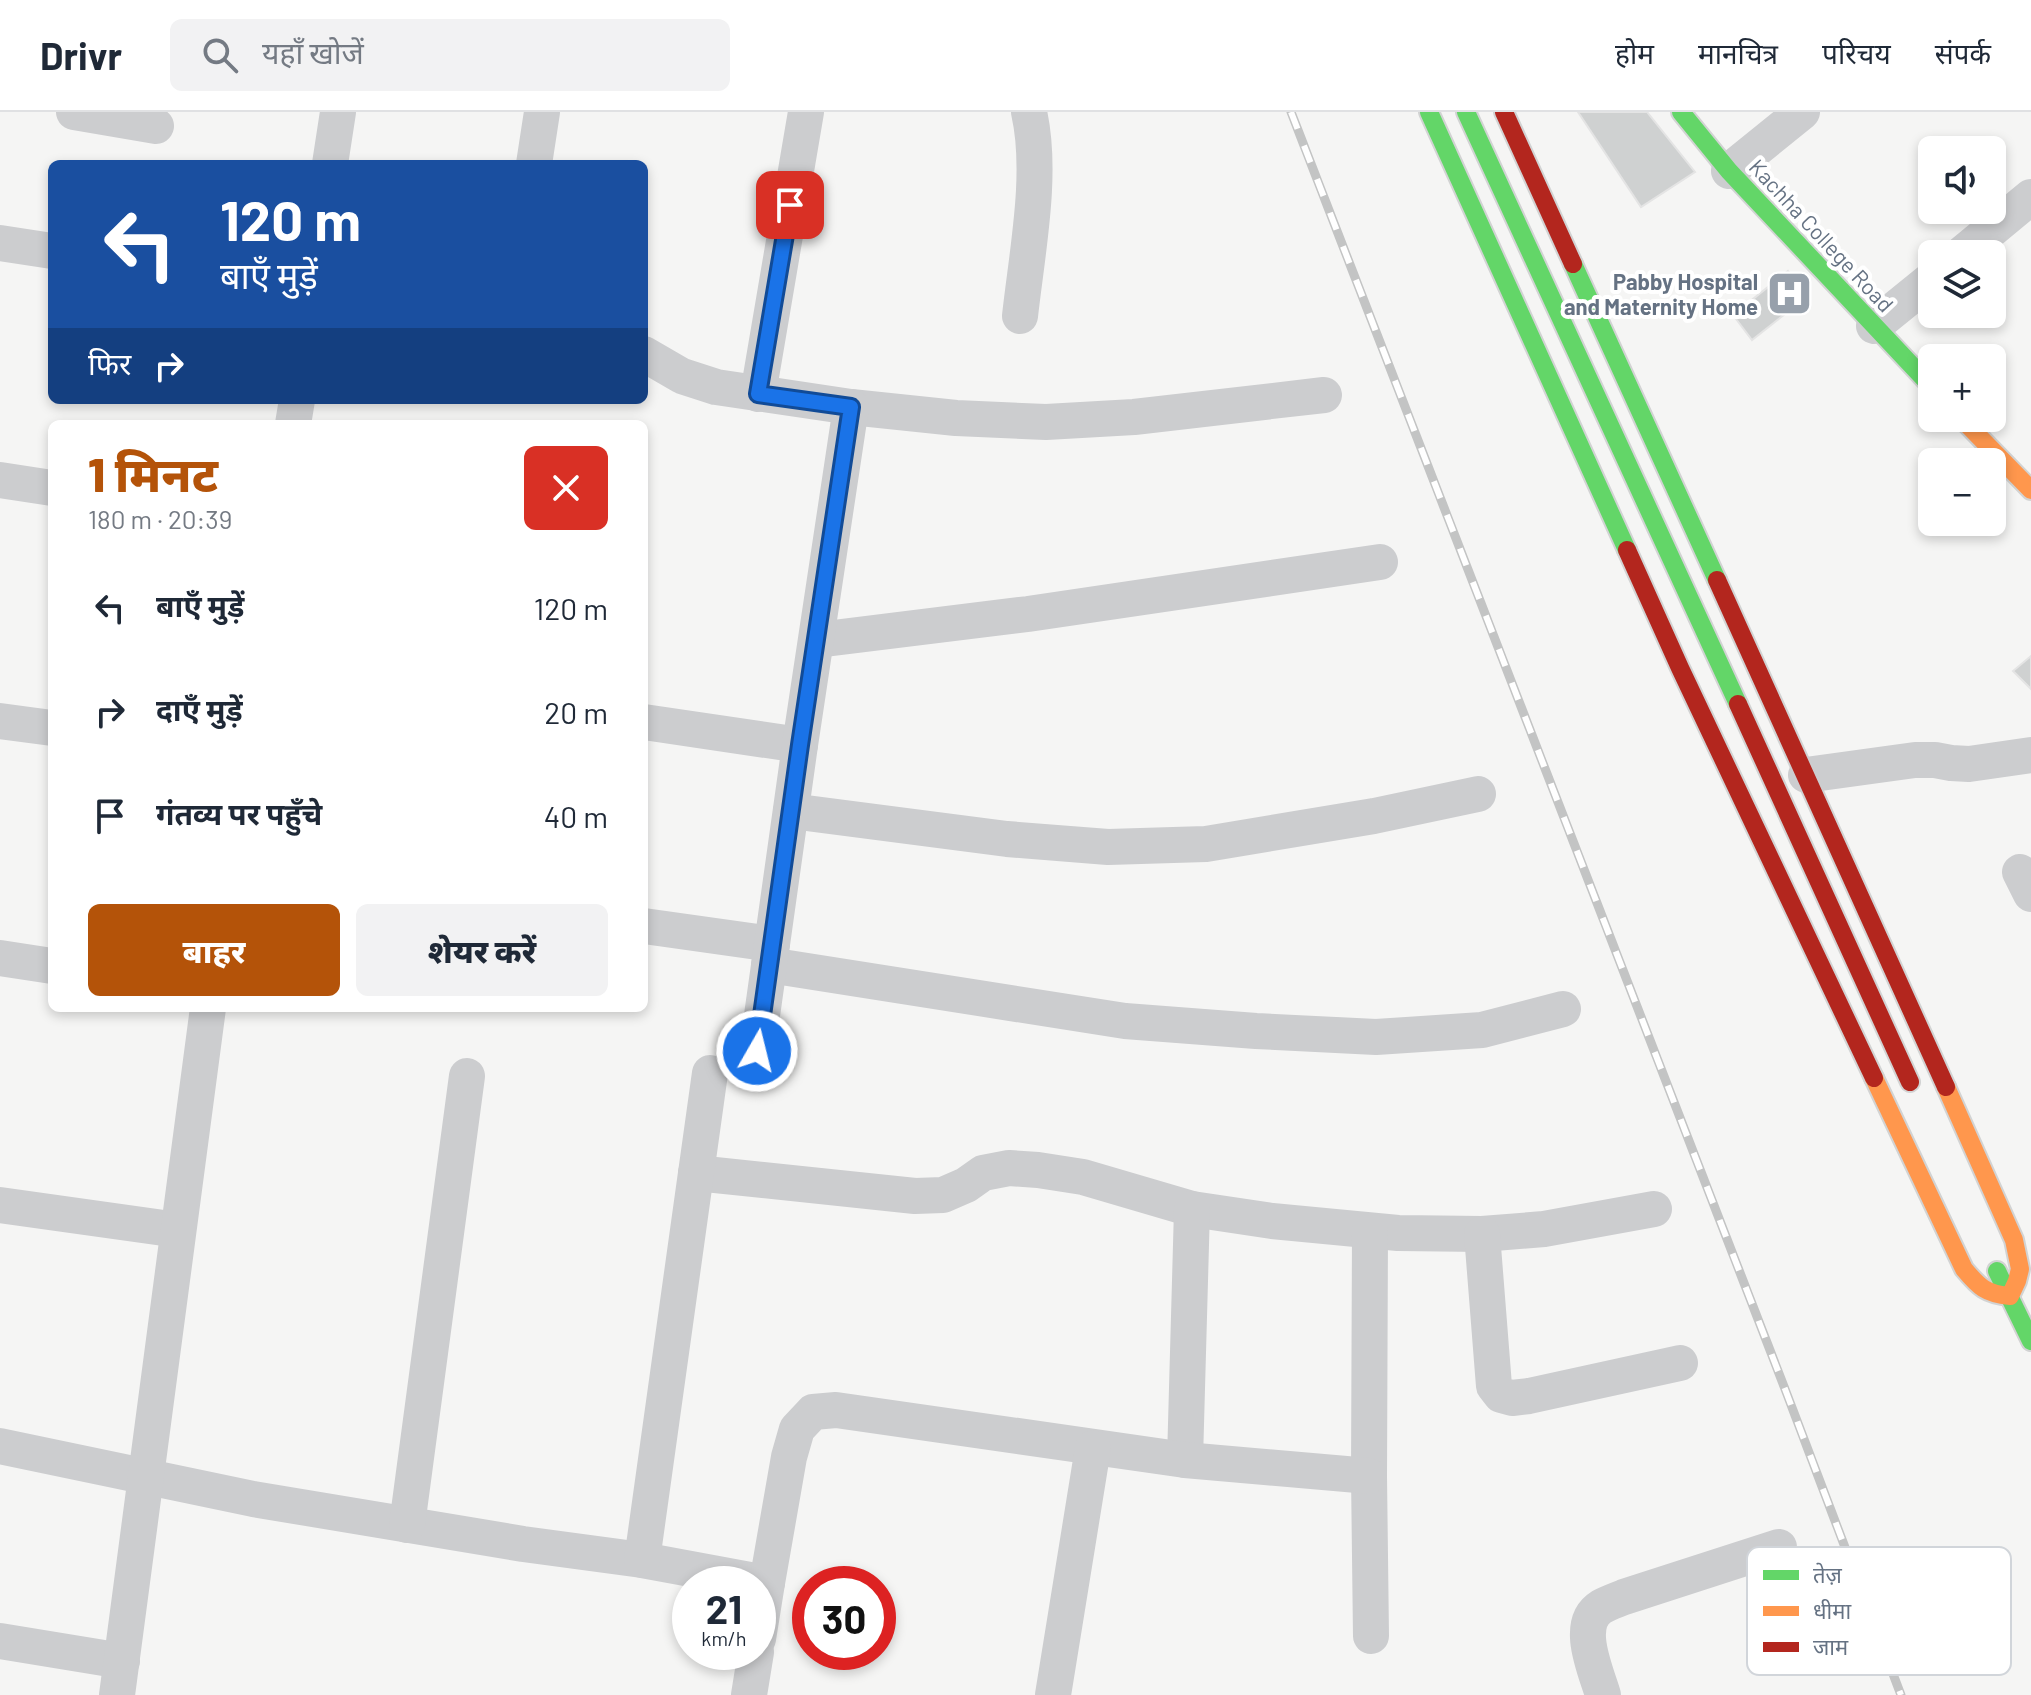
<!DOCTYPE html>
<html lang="hi">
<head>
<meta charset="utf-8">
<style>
  body { margin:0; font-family:Barlow,"Noto Sans Devanagari",sans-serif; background:#f2f2f3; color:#1f2937; height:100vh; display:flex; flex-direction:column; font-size:30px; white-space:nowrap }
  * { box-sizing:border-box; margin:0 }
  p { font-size:26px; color:#747a83 }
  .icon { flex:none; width:44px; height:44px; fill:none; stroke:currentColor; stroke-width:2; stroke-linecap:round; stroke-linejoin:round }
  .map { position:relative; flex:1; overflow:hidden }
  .panel { position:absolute; left:48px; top:308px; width:600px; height:592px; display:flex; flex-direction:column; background:#fff; border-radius:12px; box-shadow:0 4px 12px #0003 }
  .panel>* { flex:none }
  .top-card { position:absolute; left:48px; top:48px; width:600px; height:244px; border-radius:12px; box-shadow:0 4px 12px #0003; background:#1a4fa0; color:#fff; overflow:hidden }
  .controls { position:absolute; left:1918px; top:24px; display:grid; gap:16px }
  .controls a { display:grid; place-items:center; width:88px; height:88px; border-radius:12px; background:#fff; box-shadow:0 4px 12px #0003; font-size:40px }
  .speed { position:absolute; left:672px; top:1454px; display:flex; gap:16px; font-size:40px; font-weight:700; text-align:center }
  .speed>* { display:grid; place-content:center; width:104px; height:104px; border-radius:50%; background:#fff; box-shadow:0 4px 12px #0003; line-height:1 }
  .speed small { font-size:20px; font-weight:400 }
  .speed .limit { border:12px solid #d22; background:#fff; color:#111 }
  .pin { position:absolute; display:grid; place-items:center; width:68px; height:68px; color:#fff; margin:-34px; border-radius:16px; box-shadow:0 4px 12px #0006 }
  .me { position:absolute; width:88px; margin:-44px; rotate:8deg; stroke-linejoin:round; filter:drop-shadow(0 0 6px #0008) }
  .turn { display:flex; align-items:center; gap:28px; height:168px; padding:0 40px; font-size:36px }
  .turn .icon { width:104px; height:104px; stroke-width:2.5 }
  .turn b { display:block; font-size:56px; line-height:68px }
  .then { display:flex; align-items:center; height:76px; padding:0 40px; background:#0003; gap:16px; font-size:30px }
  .round { display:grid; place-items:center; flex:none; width:84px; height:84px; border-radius:12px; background:#f2f2f3 }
  .overview { display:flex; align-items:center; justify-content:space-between; height:136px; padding:0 40px }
  h1 { font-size:48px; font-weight:800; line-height:60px; color:#b45309 }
  .button { display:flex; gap:16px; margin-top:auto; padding:16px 40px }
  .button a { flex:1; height:92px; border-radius:12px; background:#b45309; color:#fff; font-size:32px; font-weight:800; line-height:92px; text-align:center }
  .button a+a { background:#f2f2f3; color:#1f2937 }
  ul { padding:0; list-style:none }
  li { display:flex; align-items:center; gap:24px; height:104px; padding:0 40px }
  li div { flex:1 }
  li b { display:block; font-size:30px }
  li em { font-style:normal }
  header { display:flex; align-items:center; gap:48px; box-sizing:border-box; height:112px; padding:0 40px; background:#fff; border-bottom:2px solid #e0e1e3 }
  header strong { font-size:38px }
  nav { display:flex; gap:44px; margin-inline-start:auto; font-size:28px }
  .search { width:560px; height:72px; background:#f2f2f3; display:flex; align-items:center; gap:20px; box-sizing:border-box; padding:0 28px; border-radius:12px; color:#747a83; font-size:30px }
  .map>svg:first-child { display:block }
</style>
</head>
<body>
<header>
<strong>Drivr</strong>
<div class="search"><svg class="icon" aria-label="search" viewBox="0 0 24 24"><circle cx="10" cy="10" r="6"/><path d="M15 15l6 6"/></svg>यहाँ खोजें</div>
<nav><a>होम</a><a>मानचित्र</a><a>परिचय</a><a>संपर्क</a></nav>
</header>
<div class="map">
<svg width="2031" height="1583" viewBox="0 0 2031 1583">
  <rect width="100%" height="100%" fill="#f5f5f4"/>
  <g fill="#cfd1d1" stroke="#e4e4e4" stroke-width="2">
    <polygon points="1578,0 1647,0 1695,60 1641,95"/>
    <polygon points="1788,159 1808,184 1752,228 1733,203"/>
    <polygon points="2031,544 2031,577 2013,559"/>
  </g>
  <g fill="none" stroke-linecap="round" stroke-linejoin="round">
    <defs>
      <g id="fast">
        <polyline points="1429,0 1627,438"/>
        <polyline points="1466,0 1738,592"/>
        <polyline points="1681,0 1729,59 1932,275"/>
        <polyline points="1573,152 1717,468"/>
        <polyline points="1997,1159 2031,1229"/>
      </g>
      <g id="slow">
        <polyline points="1961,306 2031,378"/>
        <path d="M1874,966l90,191c15,18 22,25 46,27l7,-15 3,-12 -6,-29 -68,-153"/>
      </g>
      <g id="jam">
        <polyline points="1504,0 1573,152"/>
        <polyline points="1627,438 1680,556 1874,966"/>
        <polyline points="1717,468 1946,975"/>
        <polyline points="1738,592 1910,970"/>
      </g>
    </defs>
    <use href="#fast" stroke="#d2d3d3" stroke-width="22"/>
    <use href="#slow" stroke="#d2d3d3" stroke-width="22"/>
    <use href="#jam" stroke="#d2d3d3" stroke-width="22"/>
    <g stroke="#cccdcf" stroke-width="36">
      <polyline points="74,0 156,14"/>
      <polyline points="330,52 338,0"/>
      <polyline points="534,52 542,0"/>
      <polyline points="1729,59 1802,0"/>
      <polyline points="0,131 52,139"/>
      <polyline points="1962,142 2031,85"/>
      <path d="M1020,204c7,-64 23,-142 9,-204"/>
      <polyline points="1874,214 1932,167"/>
      <polyline points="644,242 682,264 716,275 851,295 956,306 1046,310 1134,305 1324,283"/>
      <polyline points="758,282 806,0"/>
      <polyline points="293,312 297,288"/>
      <polyline points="0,368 52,376"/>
      <polyline points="817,528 1028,502 1380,450"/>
      <polyline points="0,609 52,616"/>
      <polyline points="644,610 800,633"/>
      <polyline points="1806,663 1915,648 1935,648 1951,651 1969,652 2031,643"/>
      <polyline points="791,699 1007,727 1108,735 1206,732 1374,704 1478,682"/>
      <polyline points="2020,760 2031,782"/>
      <polyline points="644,814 772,832"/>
      <polyline points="0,846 52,854"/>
      <polyline points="769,853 1125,909 1256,919 1376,925 1482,918 1563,897"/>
      <polyline points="757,939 800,633 851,295"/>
      <polyline points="696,1061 915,1084 943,1083 966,1073 983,1061 1009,1056 1038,1058 1083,1065 1192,1097 1272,1109 1398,1121 1482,1122 1544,1117 1654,1097"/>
      <polyline points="0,1093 178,1118"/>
      <polyline points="1370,1119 1369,1364 1371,1524"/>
      <polyline points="1482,1122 1494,1274 1501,1283 1512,1286 1529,1284 1680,1251"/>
      <polyline points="0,1334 253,1387 523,1432 642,1448 767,1471 758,1527"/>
      <polyline points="1185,1348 1192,1097"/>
      <polyline points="407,1413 467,964"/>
      <polyline points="642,1448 710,961"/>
      <polyline points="767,1471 789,1345 797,1317 813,1300 836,1298 1185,1348 1369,1364"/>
      <polyline points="0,1529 122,1549"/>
      <polyline points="117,1583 208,896"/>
      <polyline points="749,1583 756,1540"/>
      <polyline points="1053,1583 1093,1336"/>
      <path d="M1603,1583c-7,-24 -29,-71 -2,-88 7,-4 16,-7 23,-10l155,-50"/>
    </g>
    <use href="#fast" stroke="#63d668" stroke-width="18"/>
    <use href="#slow" stroke="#ff974d" stroke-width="18"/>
    <use href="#jam" stroke="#b3261e" stroke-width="18"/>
    <defs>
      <polyline id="rail" points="1291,0 1785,1277 1901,1583"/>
    </defs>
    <use href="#rail" stroke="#c3c4c4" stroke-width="9"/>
    <use href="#rail" stroke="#fff" stroke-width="6" stroke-dasharray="18" stroke-linecap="butt"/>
  </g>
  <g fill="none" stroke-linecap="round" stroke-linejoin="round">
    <defs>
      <polyline id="route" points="757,939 800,633 851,295 758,282 790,93"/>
    </defs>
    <use href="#route" stroke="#114b97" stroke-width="20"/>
    <use href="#route" stroke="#1a73e8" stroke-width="14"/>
  </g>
  <defs>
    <symbol id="hospital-square" viewBox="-11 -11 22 22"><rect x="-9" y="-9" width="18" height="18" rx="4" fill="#97a0ab" stroke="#fff"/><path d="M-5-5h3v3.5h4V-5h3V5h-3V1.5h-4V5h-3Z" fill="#fff"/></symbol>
  </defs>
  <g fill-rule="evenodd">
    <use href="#hospital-square" x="1764" y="156" width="51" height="51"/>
  </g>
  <g text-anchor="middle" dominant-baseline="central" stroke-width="8" stroke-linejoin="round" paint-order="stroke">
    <g font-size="22" fill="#657283" stroke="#fff">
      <text transform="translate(1822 123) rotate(47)">Kachha College Road</text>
    </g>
    <g font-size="22" font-weight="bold" fill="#657283" stroke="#fff" text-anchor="end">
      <text x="1758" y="169">Pabby Hospital<tspan x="1758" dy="25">and Maternity Home</tspan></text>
    </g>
  </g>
  <rect x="1747" y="1435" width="264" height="128" rx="12" fill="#fff" stroke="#d1d5da" stroke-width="2"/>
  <rect x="1763" y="1458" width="36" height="10" fill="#63d668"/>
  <rect x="1763" y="1494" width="36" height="10" fill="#ff974d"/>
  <rect x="1763" y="1530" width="36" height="10" fill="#b3261e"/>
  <g font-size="22" fill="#657283">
    <text x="1813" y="1471">तेज़</text>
    <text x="1813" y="1507">धीमा</text>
    <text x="1813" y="1543">जाम</text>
  </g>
</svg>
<div class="controls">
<a><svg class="icon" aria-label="sound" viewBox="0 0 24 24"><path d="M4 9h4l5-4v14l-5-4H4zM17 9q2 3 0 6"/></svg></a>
<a><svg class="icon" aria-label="layers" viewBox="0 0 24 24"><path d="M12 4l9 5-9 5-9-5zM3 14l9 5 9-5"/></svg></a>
<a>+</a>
<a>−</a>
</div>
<div class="speed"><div>21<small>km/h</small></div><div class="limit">30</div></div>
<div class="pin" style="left:790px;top:93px;background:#d93025"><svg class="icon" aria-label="arrive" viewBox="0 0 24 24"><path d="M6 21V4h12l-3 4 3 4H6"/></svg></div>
<svg class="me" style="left:757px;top:939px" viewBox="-20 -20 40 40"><circle r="17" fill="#1a73e8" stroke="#fff" stroke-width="3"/><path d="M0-11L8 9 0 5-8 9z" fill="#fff"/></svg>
<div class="top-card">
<div class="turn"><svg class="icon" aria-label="left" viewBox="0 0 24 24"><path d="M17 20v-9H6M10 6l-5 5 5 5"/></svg><div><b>120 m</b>बाएँ मुड़ें</div></div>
<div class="then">फिर<svg class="icon" aria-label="right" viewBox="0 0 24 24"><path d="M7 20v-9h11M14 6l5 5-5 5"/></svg></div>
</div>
<section class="panel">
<div class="overview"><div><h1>1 मिनट</h1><p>180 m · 20:39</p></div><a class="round" style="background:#d93025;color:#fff"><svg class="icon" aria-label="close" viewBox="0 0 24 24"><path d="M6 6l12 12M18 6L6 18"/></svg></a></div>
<ul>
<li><svg class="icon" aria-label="left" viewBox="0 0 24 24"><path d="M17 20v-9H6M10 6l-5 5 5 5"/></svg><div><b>बाएँ मुड़ें</b></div><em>120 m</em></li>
<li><svg class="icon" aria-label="right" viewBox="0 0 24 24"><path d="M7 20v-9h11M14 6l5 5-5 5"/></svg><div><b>दाएँ मुड़ें</b></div><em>20 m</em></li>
<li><svg class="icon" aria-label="arrive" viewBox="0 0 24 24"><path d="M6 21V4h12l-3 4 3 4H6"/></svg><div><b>गंतव्य पर पहुँचे</b></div><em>40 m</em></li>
</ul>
<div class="button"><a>बाहर</a><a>शेयर करें</a></div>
</section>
</div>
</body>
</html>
